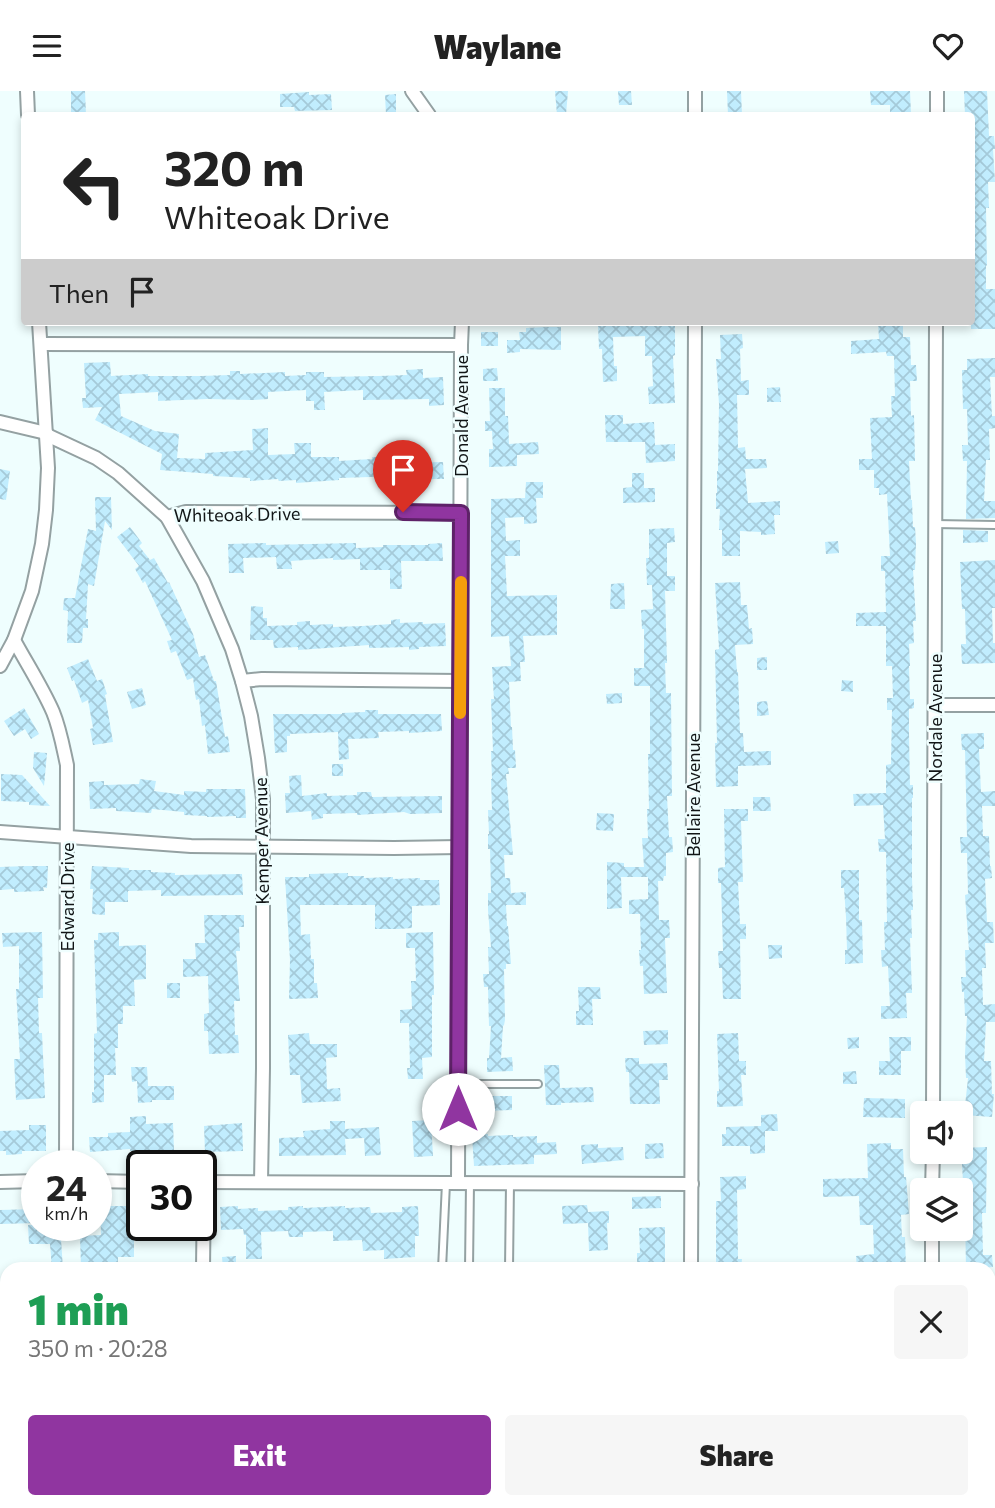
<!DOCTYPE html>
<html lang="en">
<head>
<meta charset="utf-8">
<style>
  body { margin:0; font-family:Commissioner,sans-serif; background:#f6f6f6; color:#222; height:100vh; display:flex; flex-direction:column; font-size:26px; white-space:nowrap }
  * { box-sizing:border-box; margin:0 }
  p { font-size:23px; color:#767676 }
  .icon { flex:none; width:38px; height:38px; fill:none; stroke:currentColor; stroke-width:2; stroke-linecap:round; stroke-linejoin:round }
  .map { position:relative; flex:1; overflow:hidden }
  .drawer { position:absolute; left:0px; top:1171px; width:996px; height:247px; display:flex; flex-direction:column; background:#fff; border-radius:21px 21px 0 0; box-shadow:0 4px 10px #0003 }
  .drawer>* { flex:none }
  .top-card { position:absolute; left:21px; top:21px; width:954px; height:214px; border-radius:7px; box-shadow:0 4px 10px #0003; background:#fff; color:#222; overflow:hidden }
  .controls { position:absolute; left:910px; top:1010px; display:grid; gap:14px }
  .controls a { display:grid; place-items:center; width:63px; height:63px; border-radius:7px; background:#fff; box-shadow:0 4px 10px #0003; font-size:35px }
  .speed { position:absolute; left:21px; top:1059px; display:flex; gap:14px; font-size:35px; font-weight:700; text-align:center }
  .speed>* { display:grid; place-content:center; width:91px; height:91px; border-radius:50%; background:#fff; box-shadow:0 4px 10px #0003; line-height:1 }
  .speed small { font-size:18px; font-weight:400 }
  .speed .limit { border:4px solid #111; border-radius:10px; background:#fff; color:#111 }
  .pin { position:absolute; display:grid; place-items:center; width:60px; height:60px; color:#fff; margin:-72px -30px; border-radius:50% 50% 50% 0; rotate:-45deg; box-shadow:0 0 7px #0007 }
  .pin .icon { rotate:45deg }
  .me { position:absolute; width:77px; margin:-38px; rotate:0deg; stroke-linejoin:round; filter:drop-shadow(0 0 5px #0008) }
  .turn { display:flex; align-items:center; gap:24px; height:147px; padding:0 28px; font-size:32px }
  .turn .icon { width:91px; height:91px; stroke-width:2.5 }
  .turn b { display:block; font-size:49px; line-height:60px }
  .then { display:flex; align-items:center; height:66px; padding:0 28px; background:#0003; gap:14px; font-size:26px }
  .round { display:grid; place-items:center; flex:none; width:74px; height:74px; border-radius:7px; background:#f6f6f6 }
  .headline { display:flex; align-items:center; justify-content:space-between; height:119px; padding:0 28px }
  h1 { font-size:42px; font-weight:800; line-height:52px; color:#1e9e55 }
  .button { display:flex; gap:14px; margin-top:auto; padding:14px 28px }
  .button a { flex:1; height:80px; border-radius:7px; background:#9035a0; color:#fff; font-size:28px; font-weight:800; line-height:80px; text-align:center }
  .button a+a { background:#f6f6f6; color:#222 }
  header { display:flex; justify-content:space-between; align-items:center; height:91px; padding:0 28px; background:#fff; font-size:32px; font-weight:800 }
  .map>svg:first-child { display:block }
</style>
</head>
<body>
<header><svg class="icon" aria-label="menu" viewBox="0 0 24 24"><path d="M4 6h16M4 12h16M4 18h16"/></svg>Waylane<svg class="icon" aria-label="heart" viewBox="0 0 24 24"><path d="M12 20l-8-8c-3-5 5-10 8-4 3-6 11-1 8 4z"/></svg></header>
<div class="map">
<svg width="995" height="1417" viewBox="0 0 995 1417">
  <defs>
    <pattern id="building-cross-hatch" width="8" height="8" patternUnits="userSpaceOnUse" patternTransform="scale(1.75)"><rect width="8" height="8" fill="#c1edfe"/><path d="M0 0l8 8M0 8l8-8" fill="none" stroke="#a5cad9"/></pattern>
  </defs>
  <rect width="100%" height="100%" fill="#effefe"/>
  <g fill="url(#building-cross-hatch)">
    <polygon points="71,0 85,0 86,24 71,24"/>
    <polygon points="555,0 568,0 566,24 557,24"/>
    <polygon points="618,0 631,0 632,14 619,14"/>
    <polygon points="727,0 741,0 742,24 728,24"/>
    <polygon points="870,0 910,0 911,24 890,24 890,14 871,14"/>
    <polygon points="964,0 987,0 989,45 994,45 995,58 993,58 995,91 988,91 989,117 986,117 987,174 986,175 986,198 995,198 995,238 971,238 971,24 965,24"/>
    <polygon points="309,1 309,4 331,3 332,19 295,20 294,16 280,16 280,3"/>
    <polygon points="396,3 396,24 386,24 385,4"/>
    <polygon points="623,231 675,231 675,264 673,265 675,312 649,313 648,296 653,295 652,265 645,265 645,245 613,246 614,275 617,275 617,290 603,291 602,258 599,258 598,234 623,233"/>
    <polygon points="878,231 903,231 903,246 910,246 911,274 916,274 917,290 910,290 911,325 914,324 915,370 909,370 911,409 912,409 913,436 915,436 916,452 915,479 913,479 916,530 913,530 914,552 909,553 910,575 909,575 910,608 914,608 914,617 909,618 909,642 910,694 913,694 913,707 912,707 912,787 913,819 911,819 912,847 910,847 912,902 906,902 907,927 881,928 881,915 890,915 888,875 882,876 881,859 885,859 884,831 887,831 886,761 879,761 878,748 885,748 883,714 854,715 853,703 886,702 886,674 891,673 892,619 887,619 887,607 893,607 892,575 886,575 886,535 856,535 856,522 886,521 885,480 881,480 881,465 890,465 887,403 879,404 879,397 874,397 874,379 859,379 859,368 872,368 870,327 892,326 891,305 895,305 894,265 887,265 886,261 851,263 851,250 879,248"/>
    <polygon points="546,236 561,236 561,259 520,258 520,261 507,262 507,249 520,249 519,241 526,241 526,237"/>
    <rect x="481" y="241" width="17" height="14"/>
    <polygon points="742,243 743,257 740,258 741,290 749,289 749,304 737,304 738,357 745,356 746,368 766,368 767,377 745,378 748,412 780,410 780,424 774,424 775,443 761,444 761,441 740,440 740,465 722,465 722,439 719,439 720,418 716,418 716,402 717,402 717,380 718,380 719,313 716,268 721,268 720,244"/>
    <polygon points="995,267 995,286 990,286 992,325 995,325 995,337 989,338 990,369 986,369 984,410 995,410 995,427 966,428 967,370 963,370 962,354 968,354 967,318 963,318 962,279 967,279 967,268"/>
    <polygon points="110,271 111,285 148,283 148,285 201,285 230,284 230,280 240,280 240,283 285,281 285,285 306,284 306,281 324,281 324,286 379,285 407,284 406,279 423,278 423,287 443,286 444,314 429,315 429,308 363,309 363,299 324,301 325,319 314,319 314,310 306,310 306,299 268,301 268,308 252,309 207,308 158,310 158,301 119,303 121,325 155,340 179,343 177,367 205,368 205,362 253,359 252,338 268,337 268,364 295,363 294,352 311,352 311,366 339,366 339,370 372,368 372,366 388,366 389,372 443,371 444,388 401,388 401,385 339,387 339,389 296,392 296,389 279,390 278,388 250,390 250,387 213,385 213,383 160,379 162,363 95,329 102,316 83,317 82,307 86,307 84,272"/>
    <polygon points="497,277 498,290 483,290 483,278"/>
    <polygon points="780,296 781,311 767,311 767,297"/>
    <polygon points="489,297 505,297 505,325 508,325 509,353 538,351 539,363 517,364 517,375 489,376 489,358 493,358 492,340 485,340 485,330 490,330"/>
    <polygon points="605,324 623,324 623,333 654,331 655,354 675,353 675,370 646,372 645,351 606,351"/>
    <polygon points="0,378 10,380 6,409 0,408"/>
    <polygon points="632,382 644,382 644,397 655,397 655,411 623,412 623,397 632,396"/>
    <polygon points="526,391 543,391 543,407 536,407 537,432 524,433 524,426 505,427 506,450 520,449 520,465 505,465 507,505 557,504 557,544 523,545 525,571 520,571 521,590 509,591 511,636 512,636 513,659 515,659 516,677 508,677 509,683 506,683 513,764 504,764 505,787 510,787 511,802 526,801 526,814 506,814 507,835 508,835 511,873 506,873 506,878 504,878 505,929 504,934 503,935 501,967 512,966 513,980 487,981 487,967 489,967 491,935 489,935 488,896 484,896 483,883 489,883 488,856 491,856 488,819 488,802 491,802 490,758 488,758 488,743 489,743 488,719 492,719 491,688 492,688 491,660 493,660 491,608 494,608 492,576 511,575 509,545 491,546 491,408 525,407"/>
    <polygon points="95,406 111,406 112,439 105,430 94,495 88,493 86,528 88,528 88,537 83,537 82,552 67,552 68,520 63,519 64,507 75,507 88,438 96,440"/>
    <polygon points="130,436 142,452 139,455 150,469 154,467 168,492 169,491 193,543 199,566 205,564 214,590 216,590 225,646 228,645 230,661 208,663 205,634 202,635 199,608 196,609 193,587 187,589 176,560 171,562 167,550 172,549 145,490 143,492 135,478 139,475 117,446"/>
    <polygon points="674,437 675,451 667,452 667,485 675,485 675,500 665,500 667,572 665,572 666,602 671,602 672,705 667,705 669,746 672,746 673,761 666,762 666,785 664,785 663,790 658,790 659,829 669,829 670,847 665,847 667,902 644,903 643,875 640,875 639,859 641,859 640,823 629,823 629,809 648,808 648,786 621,786 622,817 607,818 607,771 624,772 624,776 644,776 642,747 648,747 647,718 649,718 648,663 650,663 650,595 634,595 634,577 644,577 644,538 642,538 641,519 653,518 652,494 647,494 646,467 649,467 649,438"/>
    <polygon points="963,439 988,440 988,451 963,452"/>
    <polygon points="838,450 839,462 826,463 825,451"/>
    <polygon points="266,452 266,454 356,452 356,457 383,456 383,454 428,454 428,453 442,452 443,470 401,470 402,498 390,498 390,479 360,479 360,468 333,469 333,467 291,470 292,478 277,478 276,466 243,467 244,482 229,482 228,453"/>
    <polygon points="995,469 995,517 992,517 993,552 995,552 995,572 962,573 961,553 966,553 965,518 962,518 960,471"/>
    <polygon points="740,491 741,514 747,514 749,538 752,537 753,553 735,554 737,581 738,581 740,642 743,642 744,661 771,660 771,674 738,675 738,695 716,696 715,652 717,652 715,559 719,558 715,492"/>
    <polygon points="624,492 625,518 610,518 611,493"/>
    <polygon points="251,515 263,516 263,527 267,527 267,535 297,534 297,531 310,530 310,534 333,533 333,536 363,535 391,533 391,529 400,528 400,532 423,531 423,533 445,532 446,555 419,556 419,558 409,559 409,556 369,557 369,554 298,559 298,556 274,557 273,549 250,549"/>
    <polygon points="767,566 767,579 757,579 757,567"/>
    <polygon points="88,568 97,590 102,588 107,603 105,604 113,651 93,654 90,638 93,637 88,609 82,612 74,589 72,590 67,577"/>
    <polygon points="842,589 853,590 853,601 841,600"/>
    <polygon points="142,597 146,614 132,618 127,601"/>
    <polygon points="622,602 622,612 607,613 606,603"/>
    <polygon points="767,610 769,624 757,625 757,611"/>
    <polygon points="24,617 39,643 31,648 25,638 14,645 4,630"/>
    <polygon points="365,619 378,619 378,623 441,623 442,640 409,642 409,640 378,641 379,647 348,648 349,668 339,669 338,641 290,643 290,645 287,645 287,661 275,662 273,623 342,623 342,622 365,621"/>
    <polygon points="984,642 984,658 979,658 981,701 995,700 995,715 982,715 983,745 989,745 990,775 991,775 992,787 985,788 987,831 993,831 994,852 985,852 986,877 982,877 983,914 995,913 995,931 986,931 984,970 991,970 992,1003 994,1003 992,1026 964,1024 968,987 966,987 965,963 967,925 965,925 964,901 962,901 961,886 966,886 965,859 969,859 965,804 968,803 967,762 961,762 960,746 967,746 965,659 962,659 961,643"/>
    <polygon points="34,661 47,662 44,695 33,677"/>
    <rect x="332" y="673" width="11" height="12"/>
    <polygon points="1,683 22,684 50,715 29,714 29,711 1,710"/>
    <polygon points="301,684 302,705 327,702 327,705 357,704 357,701 371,701 372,706 442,705 442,722 410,723 404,721 357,724 357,722 323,723 323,727 312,729 311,720 286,722 285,702 290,702 289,685"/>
    <polygon points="140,688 156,690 154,700 184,704 184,700 206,701 206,698 245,698 246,727 236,727 236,725 207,726 207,725 184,724 184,721 152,718 151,722 116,720 116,717 90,718 89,691 104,690 104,694 139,693"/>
    <polygon points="753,706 770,706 771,720 753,720"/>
    <polygon points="724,718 748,718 748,730 741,730 743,791 738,791 740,833 746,833 746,848 740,848 741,908 723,908 722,877 719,877 718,860 723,860 721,792 718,792 718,777 725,776"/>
    <polygon points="597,722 614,723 613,740 596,739"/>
    <polygon points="27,775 48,775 47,797 43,796 44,800 14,801 14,798 0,799 0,776"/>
    <polygon points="92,775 129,777 129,779 151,779 151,781 175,782 175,784 242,783 243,804 161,805 161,799 128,800 128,811 105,811 105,824 92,823 93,798 90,798"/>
    <polygon points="841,779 859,779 859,829 862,829 863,872 845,873 845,859 847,859 846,826 844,797 841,797"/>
    <polygon points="348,782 348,785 364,785 364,787 393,786 393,788 420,787 420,789 439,789 440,814 412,815 412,837 398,838 375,838 375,814 300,814 301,844 310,843 311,868 314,868 314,892 317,892 318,907 289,908 290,869 285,786 309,786 309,783"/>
    <polygon points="204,824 244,824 244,836 239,836 240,860 236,860 240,910 234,910 235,944 238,944 239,962 209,963 208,940 204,940 204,923 209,922 208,885 183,886 183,868 196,868 195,852 205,852"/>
    <polygon points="42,841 43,907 38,907 39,942 42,942 45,1007 16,1009 14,968 20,968 16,898 19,898 19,855 3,856 2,842"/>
    <polygon points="119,841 119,855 146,854 146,888 134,889 135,915 123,915 123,933 118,933 118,957 115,957 116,984 104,984 104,1011 92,1012 92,1001 94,1001 94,943 97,942 94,849 98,849 98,842"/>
    <polygon points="433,841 434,904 432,904 432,966 422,967 423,988 408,988 407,977 410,977 409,932 400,932 400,919 412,918 411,890 416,890 415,857 406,857 406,842"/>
    <polygon points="768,854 782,854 782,867 769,868"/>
    <rect x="167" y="892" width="13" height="15"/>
    <polygon points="578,896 600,896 601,908 592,908 593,934 576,934 576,920 579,920"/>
    <polygon points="668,939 668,953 644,954 643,940"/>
    <polygon points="309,942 310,953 337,953 337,966 326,967 327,998 340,997 341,1010 302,1012 300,984 290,984 288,944"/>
    <polygon points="738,942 739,970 746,970 746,984 741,984 743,1015 717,1016 717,1000 719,1000 717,943"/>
    <polygon points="859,946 859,957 848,958 847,947"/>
    <polygon points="889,946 911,946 911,960 901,960 901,984 879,984 879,970 890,970"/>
    <polygon points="625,967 639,967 639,973 667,972 668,989 659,989 660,1013 630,1013 629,981 626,981"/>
    <polygon points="544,974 559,974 560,997 593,996 594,1011 561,1012 561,1014 546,1014"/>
    <polygon points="131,976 147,976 148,995 174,995 174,1009 152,1009 152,1011 138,1012 137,990 132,991"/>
    <polygon points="856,980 857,993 843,993 843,981"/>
    <polygon points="487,1005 512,1005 512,1019 487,1020"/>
    <polygon points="864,1007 905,1008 905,1027 863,1026"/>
    <polygon points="777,1023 778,1040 765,1040 765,1062 750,1063 750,1055 722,1055 722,1043 726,1043 726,1036 761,1035 761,1024"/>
    <polygon points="146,1025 146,1033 173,1032 174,1059 130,1060 130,1058 90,1061 89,1046 108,1046 108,1042 130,1041 130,1026"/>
    <polygon points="431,1029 433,1065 414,1066 412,1030"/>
    <polygon points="330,1030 345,1030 345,1038 379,1036 381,1064 365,1065 364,1047 345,1048 346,1064 279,1065 279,1047 304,1046 303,1040 330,1038"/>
    <polygon points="242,1032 243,1060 205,1061 204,1035"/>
    <polygon points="29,1034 46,1034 46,1060 22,1060 22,1063 6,1064 6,1060 0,1060 0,1040 29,1039"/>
    <polygon points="488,1043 488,1045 513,1044 513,1046 537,1045 537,1052 556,1051 557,1063 534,1064 534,1073 474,1075 472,1044"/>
    <polygon points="663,1052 664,1067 645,1068 645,1053"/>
    <polygon points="891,1052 891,1058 903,1058 904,1086 906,1086 909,1123 901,1124 902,1146 905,1146 906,1178 880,1178 880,1176 857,1178 856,1165 874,1163 873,1134 860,1134 859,1105 823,1106 823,1088 868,1087 867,1053"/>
    <polygon points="598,1053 598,1057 623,1056 624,1069 582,1073 581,1054"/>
    <polygon points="987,1056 986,1122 982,1122 983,1164 992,1164 993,1176 966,1178 965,1123 961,1057"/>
    <polygon points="746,1085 746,1098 737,1099 738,1168 742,1168 741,1178 716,1178 716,1110 721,1110 720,1086"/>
    <polygon points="661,1105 661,1117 632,1118 632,1106"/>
    <polygon points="587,1114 588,1121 609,1120 609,1132 607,1132 608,1159 589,1160 588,1132 563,1133 562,1115"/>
    <polygon points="100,1115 140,1115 140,1139 134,1139 134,1166 118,1166 118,1176 81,1176 80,1145 101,1144"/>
    <polygon points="238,1115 238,1118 258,1117 258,1120 288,1119 288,1116 303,1115 303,1117 345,1115 345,1117 370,1116 371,1122 402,1121 402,1116 418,1115 419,1145 415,1145 415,1166 384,1168 384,1159 363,1160 362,1149 333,1150 333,1140 303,1141 303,1146 289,1146 288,1140 261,1141 262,1168 246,1168 246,1144 244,1144 243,1138 221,1139 220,1116"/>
    <polygon points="37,1118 37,1132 0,1133 0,1119"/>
    <polygon points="28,1134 70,1134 70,1147 61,1148 63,1178 52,1178 50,1153 29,1153"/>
    <polygon points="665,1136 665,1178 637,1178 637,1162 640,1162 639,1137"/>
    <polygon points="236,1165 236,1177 223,1178 222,1166"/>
  </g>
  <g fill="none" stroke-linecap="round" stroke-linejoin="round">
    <defs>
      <g id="service">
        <polyline points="935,433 995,434"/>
        <polyline points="459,993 538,993"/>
        <polyline points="442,1178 446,1092"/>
        <polyline points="469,1178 470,1092"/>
        <polyline points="509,1178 510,1092"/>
        <polyline points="0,1197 7,1197"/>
        <polyline points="989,1322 995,1312"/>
        <polyline points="989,1339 995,1339"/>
        <polyline points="88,1410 89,1417"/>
        <polyline points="569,1417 569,1410"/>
        <polyline points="722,1417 723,1410"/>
        <polyline points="759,1417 760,1410"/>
        <polyline points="779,1417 779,1410"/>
        <polyline points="855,1417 855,1410"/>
      </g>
      <g id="minor">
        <polyline points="27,0 28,24"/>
        <polyline points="412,0 429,24"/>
        <polyline points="937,0 937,24"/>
        <polyline points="695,24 695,0"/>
        <polyline points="41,253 461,254"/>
        <polyline points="0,331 46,342 49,345 96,367 118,382 167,426 203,490 232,558 242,590 251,625 258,667 263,708 263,977 261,1091"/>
        <polyline points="167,426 186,421 461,422"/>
        <path d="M14,549c13,24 28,47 39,72 7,17 10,35 14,53l-1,400"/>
        <polyline points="0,575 14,549 32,500 42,453 46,419 48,377 39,231"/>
        <polyline points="242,590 262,588 460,590"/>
        <polyline points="935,614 995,614"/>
        <polyline points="0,741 191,755 394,757 460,756"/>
        <polyline points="933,1022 936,231"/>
        <polyline points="96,1090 142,1091"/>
        <polyline points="0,1091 37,1090"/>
        <polyline points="201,1091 692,1093"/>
        <polyline points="458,1091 461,254 462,231"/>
        <polyline points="932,1099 933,1060"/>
        <polyline points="203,1178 204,1091"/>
        <polyline points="691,1178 695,231"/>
        <polyline points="932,1178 932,1138"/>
        <polyline points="689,1417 689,1410"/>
        <polyline points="931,1417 931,1410"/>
      </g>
      <polyline id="secondary" points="109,1417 219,1417"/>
    </defs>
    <use href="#service" stroke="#94a1a2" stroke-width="10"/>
    <use href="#minor" stroke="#94a1a2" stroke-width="16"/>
    <use href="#secondary" stroke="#94a1a2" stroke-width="19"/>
    <use href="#service" stroke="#fff" stroke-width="6"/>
    <use href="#minor" stroke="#fff" stroke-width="12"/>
    <use href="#secondary" stroke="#fff" stroke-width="16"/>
  </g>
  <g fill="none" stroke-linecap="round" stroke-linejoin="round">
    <defs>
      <polyline id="route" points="403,421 461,422 458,1018"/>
    </defs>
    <use href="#route" stroke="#5e2268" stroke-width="18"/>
    <use href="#route" stroke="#9035a0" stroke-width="12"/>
    <polyline stroke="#f59e0b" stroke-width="12" points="460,622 461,491"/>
  </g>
  <g text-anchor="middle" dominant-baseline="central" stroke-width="5" stroke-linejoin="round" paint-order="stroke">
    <g font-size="18" fill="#111516" stroke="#effefe">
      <text transform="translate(461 325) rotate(-90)">Donald Avenue</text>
      <text transform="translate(237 423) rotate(-1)">Whiteoak Drive</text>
      <text transform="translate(935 627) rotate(-90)">Nordale Avenue</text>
      <text transform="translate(693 704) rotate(-90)">Bellaire Avenue</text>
      <text transform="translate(261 750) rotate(-91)">Kemper Avenue</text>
      <text transform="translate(67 806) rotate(-90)">Edward Drive</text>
    </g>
  </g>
</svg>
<div class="controls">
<a><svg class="icon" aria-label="sound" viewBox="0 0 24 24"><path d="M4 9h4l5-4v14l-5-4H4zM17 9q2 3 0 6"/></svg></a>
<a><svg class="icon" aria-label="layers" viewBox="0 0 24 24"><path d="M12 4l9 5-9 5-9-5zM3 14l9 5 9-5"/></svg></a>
</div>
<div class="speed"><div>24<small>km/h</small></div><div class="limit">30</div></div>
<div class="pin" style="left:403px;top:421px;background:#d93025"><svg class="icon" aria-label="arrive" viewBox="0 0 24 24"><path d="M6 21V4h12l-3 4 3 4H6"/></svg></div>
<svg class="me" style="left:458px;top:1018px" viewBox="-20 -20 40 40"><circle r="19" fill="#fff"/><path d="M0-13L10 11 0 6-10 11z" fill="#9035a0"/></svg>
<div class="top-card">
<div class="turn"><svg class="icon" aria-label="left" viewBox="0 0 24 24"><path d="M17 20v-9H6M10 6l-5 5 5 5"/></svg><div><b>320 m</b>Whiteoak Drive</div></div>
<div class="then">Then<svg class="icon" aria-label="arrive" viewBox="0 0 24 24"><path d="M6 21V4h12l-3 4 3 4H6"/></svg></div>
</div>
<section class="drawer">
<div class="headline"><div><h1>1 min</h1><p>350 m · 20:28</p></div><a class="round"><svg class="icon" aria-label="close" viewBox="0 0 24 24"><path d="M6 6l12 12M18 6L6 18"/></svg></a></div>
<div class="button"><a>Exit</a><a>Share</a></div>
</section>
</div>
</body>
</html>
